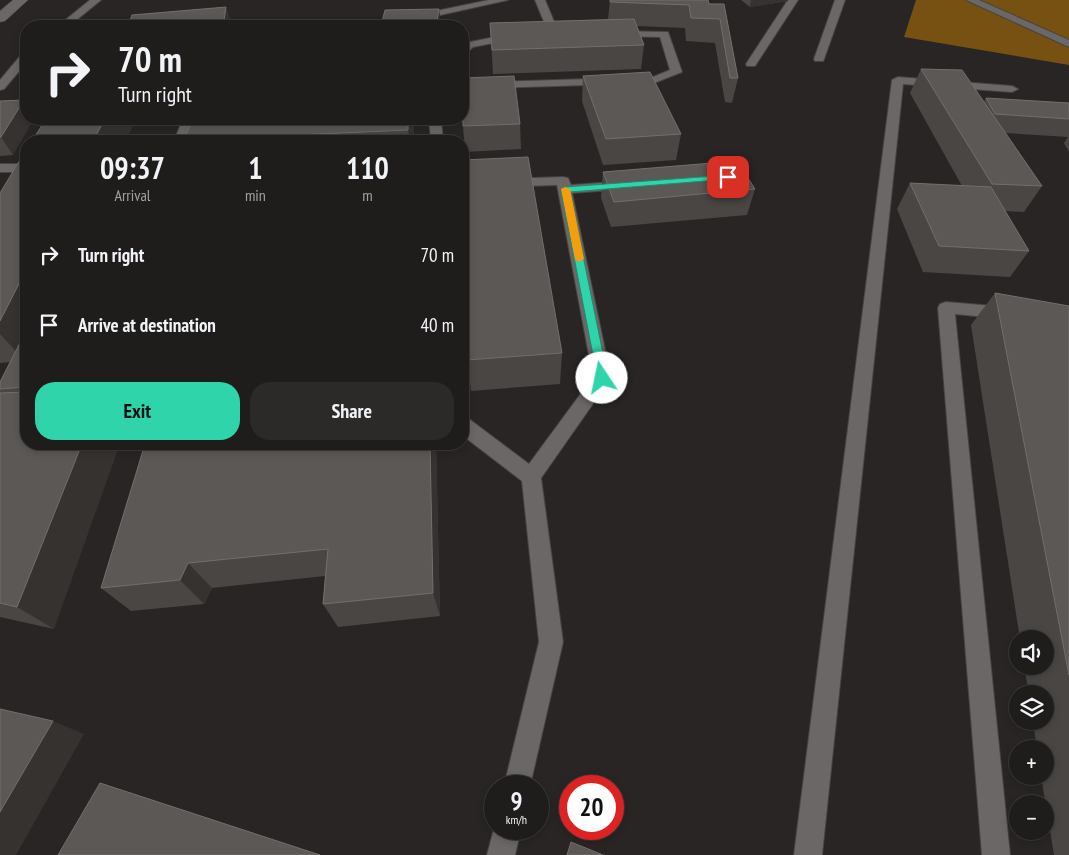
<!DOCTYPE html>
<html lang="en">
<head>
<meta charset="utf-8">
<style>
  body { margin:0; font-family:"PT Sans Narrow",sans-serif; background:#2c2929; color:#f1f3f6; height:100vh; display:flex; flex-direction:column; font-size:19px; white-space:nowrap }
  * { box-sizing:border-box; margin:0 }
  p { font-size:16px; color:#a1a1a3 }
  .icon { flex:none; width:28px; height:28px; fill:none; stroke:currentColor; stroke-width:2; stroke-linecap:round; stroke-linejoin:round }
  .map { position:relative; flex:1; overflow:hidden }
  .side { position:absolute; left:20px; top:135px; width:449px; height:315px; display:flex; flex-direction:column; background:#1f1c1c; border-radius:20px; box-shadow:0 2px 8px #0003,0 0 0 1px #3c3a3b }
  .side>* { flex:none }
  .hud { position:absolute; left:20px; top:20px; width:449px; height:105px; border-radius:20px; box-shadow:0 2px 8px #0003,0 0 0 1px #3c3a3b; background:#1f1c1c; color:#f1f3f6; overflow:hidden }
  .buttons { position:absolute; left:1009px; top:630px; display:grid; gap:10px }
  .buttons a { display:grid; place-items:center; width:45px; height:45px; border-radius:50%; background:#1f1c1c; box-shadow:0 2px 8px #0003,0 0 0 1px #3c3a3b; font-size:25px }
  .speed { position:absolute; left:484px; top:775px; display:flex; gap:10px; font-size:25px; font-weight:700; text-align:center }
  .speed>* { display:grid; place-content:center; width:65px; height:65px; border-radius:50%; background:#1f1c1c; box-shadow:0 2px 8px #0003,0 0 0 1px #3c3a3b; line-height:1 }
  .speed small { font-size:12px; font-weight:400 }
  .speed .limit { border:8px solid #d22; background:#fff; color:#111 }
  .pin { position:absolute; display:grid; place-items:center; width:42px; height:42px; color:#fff; margin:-21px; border-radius:10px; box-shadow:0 2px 8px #0006 }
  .me { position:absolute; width:55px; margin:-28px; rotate:349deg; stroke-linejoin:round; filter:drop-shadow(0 0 4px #0008) }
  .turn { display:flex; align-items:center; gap:18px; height:105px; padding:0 15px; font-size:22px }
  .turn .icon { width:65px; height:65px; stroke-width:2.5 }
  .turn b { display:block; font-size:35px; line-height:42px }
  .eta { display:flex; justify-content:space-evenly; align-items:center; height:85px; text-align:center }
  .eta b { font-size:30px; font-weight:700; line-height:35px }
  .button { display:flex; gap:10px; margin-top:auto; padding:10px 15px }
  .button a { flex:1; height:58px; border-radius:20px; background:#30d4aa; color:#111; font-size:20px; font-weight:700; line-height:58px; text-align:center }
  .button a+a { background:#2c2929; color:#f1f3f6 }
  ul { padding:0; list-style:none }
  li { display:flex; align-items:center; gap:15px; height:70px; padding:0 15px }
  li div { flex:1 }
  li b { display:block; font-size:19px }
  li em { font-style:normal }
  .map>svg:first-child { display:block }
</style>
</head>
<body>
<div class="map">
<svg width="1069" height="855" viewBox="0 0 1069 855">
  <rect width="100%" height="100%" fill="#292525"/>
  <polygon fill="#775112" points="916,0 1069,0 1069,65 904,37"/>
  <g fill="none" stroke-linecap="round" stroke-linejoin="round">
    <defs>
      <g id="lane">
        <polygon points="90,0 101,0 69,26 58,26"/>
        <polygon points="489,0 508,0 391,26 373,26 378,23"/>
        <polygon points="535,0 545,0 558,31 570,32 570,36 550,36"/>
        <polygon points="788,0 798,0 755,66 747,66 746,64"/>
        <polygon points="835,0 845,0 824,59 823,61 815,61 814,59"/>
        <polygon points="966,0 979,0 1069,40 1069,47"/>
        <polygon points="614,31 668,32 682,72 654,83 462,89 462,83 653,77 670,70 660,37 610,36 609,34"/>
        <polygon points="515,33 519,34 519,38 473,47 462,57 462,46 465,43"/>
        <polygon points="26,53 26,63 4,89 0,90 0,80 22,54"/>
        <polygon points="898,77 1012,86 1018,89 1012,92 903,84 822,855 794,855 892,80"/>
        <polygon points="183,119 195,119 186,141 174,141"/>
        <polygon points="429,119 441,119 443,141 431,141"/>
        <rect x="0" y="164" width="26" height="8"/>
        <polygon points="563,177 568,178 571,185 626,181 633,185 626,189 572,193 611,378 541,478 563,642 530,786 504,786 539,642 522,481 462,435 462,417 469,419 529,464 593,377 557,185 462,188 462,180"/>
        <polygon points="946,302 1006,307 1012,309 1014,313 1012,317 1006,319 955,314 1010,855 982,855 938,308 940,304"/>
        <polygon points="495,825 495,829 521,829 515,855 487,855"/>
      </g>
      <polygon id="secondary" points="13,0 28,0 5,21 0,22 0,11"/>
    </defs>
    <use href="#lane" stroke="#464343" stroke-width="2"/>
    <use href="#secondary" stroke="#464343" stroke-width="1"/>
    <use href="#lane" fill="#6b6767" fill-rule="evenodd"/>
    <use href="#secondary" fill="#6b6767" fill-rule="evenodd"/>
  </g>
  <g fill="#494644">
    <polygon points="610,0 724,4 738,78 732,103 725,102 715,43 686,41 685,28 637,26 644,45 641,69 493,74 490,23 608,19"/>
    <polygon points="741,0 788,0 788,1 750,7"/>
    <polygon points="439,9 441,26 382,26 382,22"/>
    <polygon points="921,69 984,102 986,98 1069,103 1069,152 1064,143 1068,137 1005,133 1042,186 1024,212 1005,211 1029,251 1010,277 923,272 897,209 910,183 962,186 910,93"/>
    <polygon points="583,76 681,134 676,160 603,165 582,101"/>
    <polygon points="24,100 26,103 26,119 13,155 0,156 0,101"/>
    <polygon points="414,119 414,141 184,141 184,140"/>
    <polygon points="520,124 521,149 465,152 463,126"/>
    <polygon points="26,150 26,444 54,629 0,617 0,382 10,362 0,363 0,193"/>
    <polygon points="603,172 755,189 747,215 611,227 601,198"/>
    <polygon points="995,293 1069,306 1069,855 1054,855 1041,776 1045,776 1045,749 1037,749 1033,721 1045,721 1045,694 1029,694 1024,666 1045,666 1045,639 1020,639 971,325"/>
    <polygon points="562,353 560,384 471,391 467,360"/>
    <polygon points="145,444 436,444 440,616 338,627 323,604 325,576 212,588 204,604 131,611 101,588"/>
  </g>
  <g fill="#353230">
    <polygon points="751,0 788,0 788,1 750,7"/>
    <polygon points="226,7 232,23 231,26 166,26"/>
    <polygon points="439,9 441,25 441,26 438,26 437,21"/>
    <polygon points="24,100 26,103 26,119 34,119 13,155 1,137"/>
    <polygon points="105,119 136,119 126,141 93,141"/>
    <polygon points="408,119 414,119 414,141 410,141 408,130"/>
    <polygon points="26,270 26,358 25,361 0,334 0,321"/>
    <polygon points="82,444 120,444 54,629 17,607"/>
    <polygon points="430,444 436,444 440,616 433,593"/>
    <polygon points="188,563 212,588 204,604 180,580"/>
    <polygon points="53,721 84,734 16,855 0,855 0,812"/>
  </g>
  <g fill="#5b5856" stroke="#726f6d">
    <polygon points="610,0 708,0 709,4 724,4 738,78 730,78 720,19 691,18 689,5 610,2"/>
    <polygon points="226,7 224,21 166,26 128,26 132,15"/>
    <polygon points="439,9 437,21 382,22 385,10"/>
    <polygon points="634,19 644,45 492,50 490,23"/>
    <polygon points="921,69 962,70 1042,186 992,184"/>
    <polygon points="650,72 681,134 606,139 583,76"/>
    <polygon points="514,76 520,124 463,126 462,78"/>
    <polygon points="986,98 1069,103 1069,119 995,114"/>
    <polygon points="24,100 1,137 0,137 0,101"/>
    <polygon points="46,119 105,119 93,141 32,141"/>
    <polygon points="193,119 408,119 408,130 184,140"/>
    <polygon points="26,150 26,270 0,321 0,193"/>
    <polygon points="528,157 562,353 467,360 462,275 462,160"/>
    <polygon points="737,161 755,189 614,202 603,172"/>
    <polygon points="910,183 991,187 1029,251 939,246"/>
    <polygon points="995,293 1069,306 1069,675"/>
    <polygon points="26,331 26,387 0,389 0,382"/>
    <polygon points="26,392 26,444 82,444 17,607 0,603 0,393"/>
    <polygon points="145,444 430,444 433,593 323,604 328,549 188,563 180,580 101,588"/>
    <polygon points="0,709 53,721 0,812"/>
    <polygon points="100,783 320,855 58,855"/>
    <polygon points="571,842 603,855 567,855"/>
  </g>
  <polygon fill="#30d4aa" stroke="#1f8a6e" points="728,175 732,177 730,179 570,192 608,378 602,382 598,381 561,190 565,187"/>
  <polygon fill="#f59e0b" points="565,187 570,189 584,259 579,262 575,259 561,189"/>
</svg>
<div class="buttons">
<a><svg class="icon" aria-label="sound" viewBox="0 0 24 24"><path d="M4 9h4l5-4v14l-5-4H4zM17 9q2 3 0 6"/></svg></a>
<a><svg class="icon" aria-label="layers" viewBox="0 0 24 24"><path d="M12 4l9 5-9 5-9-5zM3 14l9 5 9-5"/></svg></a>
<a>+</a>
<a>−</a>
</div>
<div class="speed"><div>9<small>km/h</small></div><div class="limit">20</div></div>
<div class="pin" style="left:728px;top:177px;background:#d93025"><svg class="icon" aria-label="arrive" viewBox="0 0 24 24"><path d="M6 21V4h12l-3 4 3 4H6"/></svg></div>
<svg class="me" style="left:602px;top:378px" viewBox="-20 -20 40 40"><circle r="19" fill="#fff"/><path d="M0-13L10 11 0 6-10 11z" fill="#30d4aa"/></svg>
<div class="hud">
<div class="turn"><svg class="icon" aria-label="right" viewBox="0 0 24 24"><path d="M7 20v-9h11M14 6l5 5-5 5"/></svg><div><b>70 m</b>Turn right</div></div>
</div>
<section class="side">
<div class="eta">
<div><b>09:37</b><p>Arrival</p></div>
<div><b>1</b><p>min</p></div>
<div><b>110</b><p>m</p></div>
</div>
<ul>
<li><svg class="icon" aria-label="right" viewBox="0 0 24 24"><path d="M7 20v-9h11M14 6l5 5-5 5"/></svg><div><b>Turn right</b></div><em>70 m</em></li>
<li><svg class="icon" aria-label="arrive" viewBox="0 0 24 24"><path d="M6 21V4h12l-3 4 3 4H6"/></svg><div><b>Arrive at destination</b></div><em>40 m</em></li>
</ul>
<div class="button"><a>Exit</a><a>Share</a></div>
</section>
</div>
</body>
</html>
